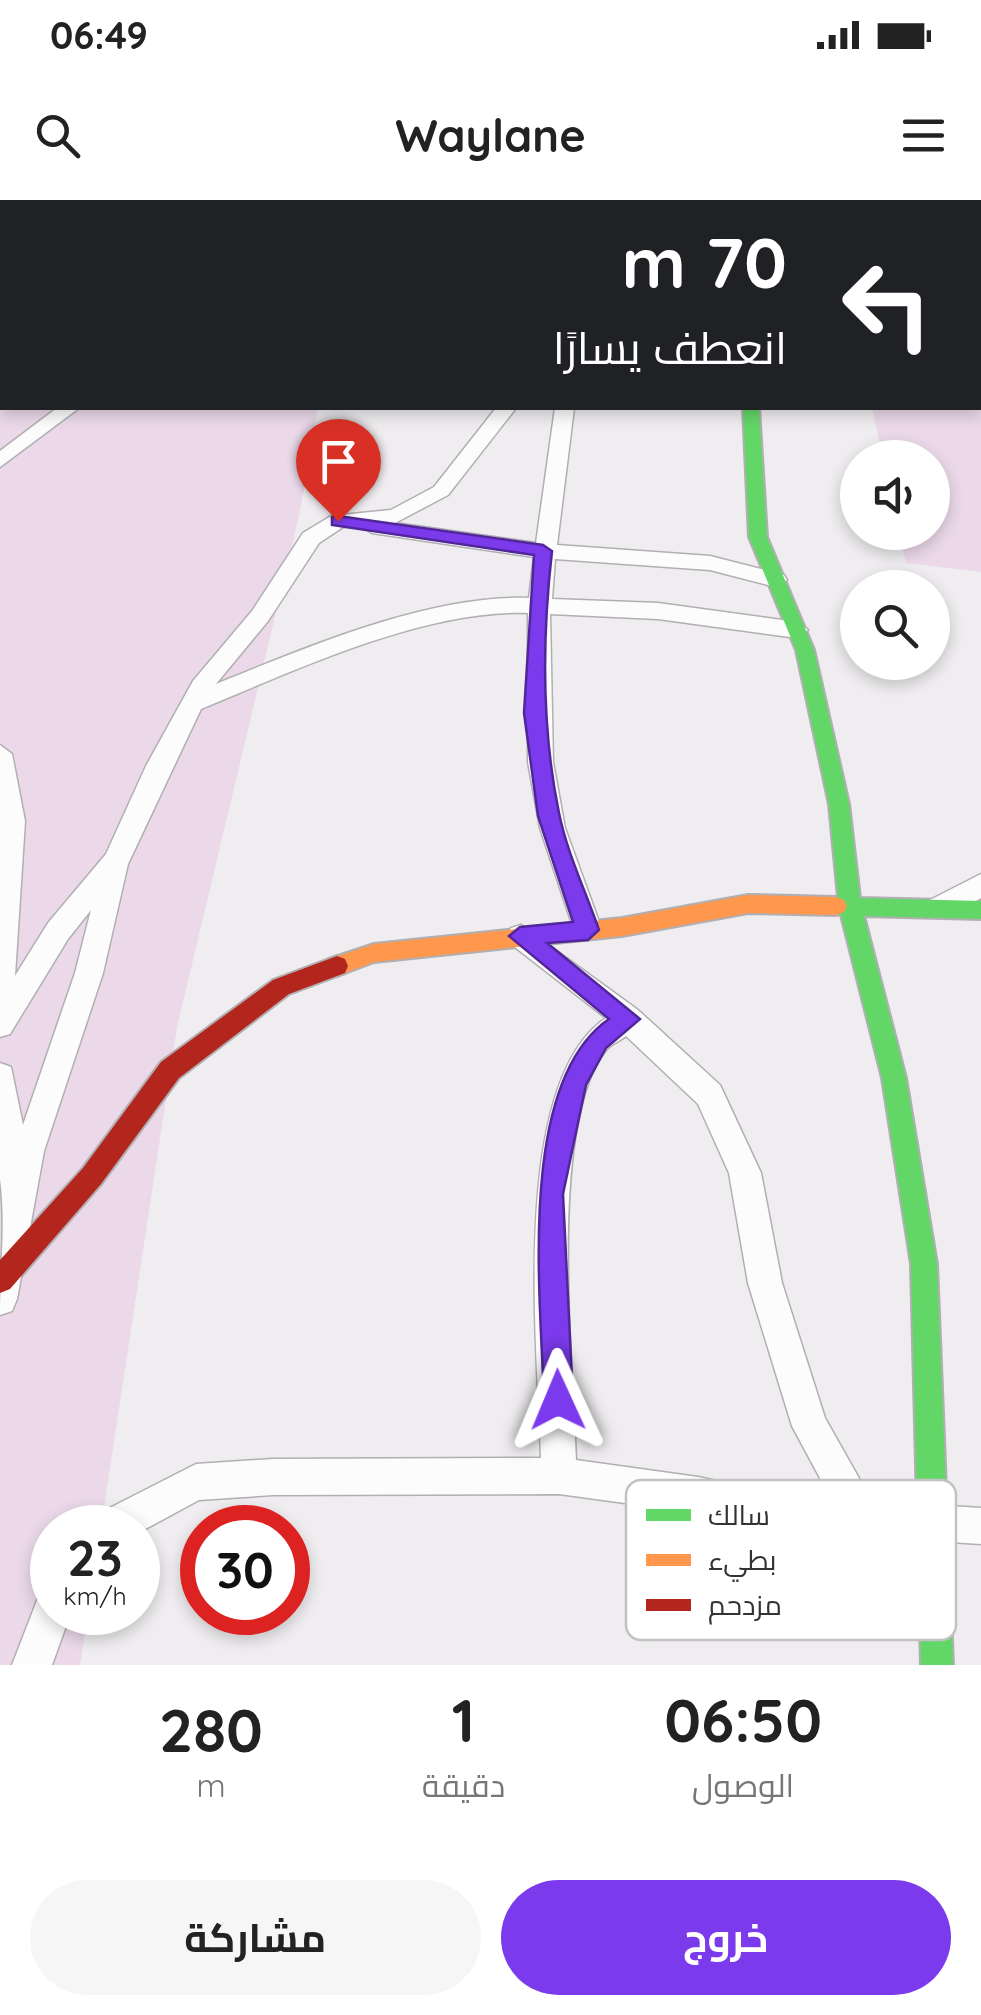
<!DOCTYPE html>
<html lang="ar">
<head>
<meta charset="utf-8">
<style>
  body { margin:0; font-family:Quicksand,Cairo,sans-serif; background:#f6f6f6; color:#222; direction:rtl; height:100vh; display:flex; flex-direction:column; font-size:38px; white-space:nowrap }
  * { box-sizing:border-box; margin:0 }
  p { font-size:32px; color:#767676 }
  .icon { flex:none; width:55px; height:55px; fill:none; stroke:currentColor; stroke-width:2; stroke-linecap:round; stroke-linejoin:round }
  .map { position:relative; height:1465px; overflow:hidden; direction:ltr }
  .side { display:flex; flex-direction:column; background:#fff; flex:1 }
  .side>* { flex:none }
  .top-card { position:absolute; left:0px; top:0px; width:982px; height:210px; box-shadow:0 5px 15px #0003; direction:rtl; background:#202124; color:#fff; overflow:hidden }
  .tools { position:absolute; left:840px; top:240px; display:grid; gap:20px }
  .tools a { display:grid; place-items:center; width:110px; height:110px; border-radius:50%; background:#fff; box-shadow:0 5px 15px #0003; font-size:50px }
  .speed { position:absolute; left:30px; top:1305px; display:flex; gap:20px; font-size:50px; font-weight:700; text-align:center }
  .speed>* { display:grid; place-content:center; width:130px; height:130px; border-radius:50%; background:#fff; box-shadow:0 5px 15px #0003; line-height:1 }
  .speed small { font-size:25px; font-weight:400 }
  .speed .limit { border:15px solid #d22; background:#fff; color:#111 }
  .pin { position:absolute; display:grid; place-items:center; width:85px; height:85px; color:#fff; margin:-102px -42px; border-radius:50% 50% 50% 0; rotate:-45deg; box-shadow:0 0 10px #0007 }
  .pin .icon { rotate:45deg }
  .me { position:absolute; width:110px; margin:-55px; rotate:359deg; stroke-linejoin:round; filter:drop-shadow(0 0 8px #0008) }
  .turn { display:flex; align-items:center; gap:35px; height:210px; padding:0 30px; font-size:45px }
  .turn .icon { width:130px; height:130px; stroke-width:2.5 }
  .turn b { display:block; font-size:70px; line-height:85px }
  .eta { display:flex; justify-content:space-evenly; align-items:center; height:170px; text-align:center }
  .eta b { font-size:60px; font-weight:700; line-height:70px }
  .button { display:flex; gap:20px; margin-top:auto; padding:20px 30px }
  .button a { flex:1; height:115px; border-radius:60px; background:#7c3aed; color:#fff; font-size:40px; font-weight:700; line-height:115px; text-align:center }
  .button a+a { background:#f6f6f6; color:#222 }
  .status { display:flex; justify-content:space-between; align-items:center; height:70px; padding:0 50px; background:#fff; direction:ltr }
  .status svg { height:28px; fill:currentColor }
  header { display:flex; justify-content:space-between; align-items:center; height:130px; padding:0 30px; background:#fff; font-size:45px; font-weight:700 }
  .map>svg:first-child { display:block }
</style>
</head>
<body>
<div class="status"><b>06:49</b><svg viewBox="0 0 49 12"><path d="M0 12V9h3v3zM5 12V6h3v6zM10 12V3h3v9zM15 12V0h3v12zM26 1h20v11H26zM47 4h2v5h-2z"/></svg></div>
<header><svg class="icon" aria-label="menu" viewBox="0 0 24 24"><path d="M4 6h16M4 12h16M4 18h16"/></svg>Waylane<svg class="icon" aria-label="search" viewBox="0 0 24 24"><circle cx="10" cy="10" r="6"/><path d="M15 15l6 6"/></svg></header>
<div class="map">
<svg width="981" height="1465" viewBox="0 0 981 1465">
  <rect width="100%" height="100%" fill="#efedef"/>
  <g fill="#ebd9ea">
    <polygon points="0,0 152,2 2,2 2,208 318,208 299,316 177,827 101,1327 52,1328 52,1412 88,1413 80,1465 0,1465"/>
    <polygon points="496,0 981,0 981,372 906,363 899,333 932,332 932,258 883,257 872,208 980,208 980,2"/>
  </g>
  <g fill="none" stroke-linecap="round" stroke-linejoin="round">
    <polyline stroke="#cbafc9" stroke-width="6" points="116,0 147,2"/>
    <defs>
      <g id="street">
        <rect x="27" y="0" width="16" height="2"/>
        <rect x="670" y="0" width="16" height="2"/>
        <rect x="980" y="143" width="1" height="10"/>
        <polygon points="57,208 79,208 0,267 0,251"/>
        <path d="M496,208h20l-68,87 -53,28 141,20 19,-135h19l-17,137 153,11 74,19 3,5 -11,7 -66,-17 -155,-11 -3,40 106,4 139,19 11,8 -11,8 -139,-19 -108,-5 3,148 12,66 37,102 -4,8h-20l-4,-8 -34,-102 -12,-66v-149c-104,-4 -232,57 -327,96l-73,155 -25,109 -59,178 -27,148 -5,12 -12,4c0,-44 6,-93 0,-136v-116l11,4 12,58 52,-152 16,-63 -23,29 -58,95 -10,3v-292l12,9 13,67 -10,155 33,-53 58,-69 40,-88 47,-85 59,-70 51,-78 28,-17 60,-6 43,-23zM362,326l10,7 162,24 -5,41c-98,-4 -222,49 -313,86l52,-63 51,-78 24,-16z"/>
        <polygon points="981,674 981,698 950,716 930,716 926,708 930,700"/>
        <path d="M521,725l117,85 82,75 41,88 21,110 43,135 53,94 56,-7 47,3v36l-47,-3 -65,9 -171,-37 -139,-19 -286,1 -74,5 -61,33v-5h-47l5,-13 100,-51 77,-5 268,-1c-3,-106 -32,-375 65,-440l-95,-74 -4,-8 4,-8zM626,836l72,68 31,69 19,110 44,143 43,80 -137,-29 -122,-17c-3,-92 -29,-341 31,-411 5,-5 14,-9 19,-13z"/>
        <polygon points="52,1393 52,1412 71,1412 52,1465 12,1465 38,1398"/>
      </g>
      <polygon id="fast" points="743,208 759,208 767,337 814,450 849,604 860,698 981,701 981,719 864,716 906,878 937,1064 953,1465 921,1465 911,1064 882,878 841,715 828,712 825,706 828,700 838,697 829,604 796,450 749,337"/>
      <polygon id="slow" points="748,695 836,697 844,700 847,706 844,712 836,715 748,713 622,736 374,762 337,776 329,773 326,766 329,759 374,744 622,718"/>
      <g id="jam">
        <polygon points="0,15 2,16 2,24 0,24"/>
        <rect x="980" y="93" width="1" height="8"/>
        <polygon points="337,756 345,759 348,766 345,773 289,794 179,878 101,984 10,1089 0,1093 0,1060 83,968 161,862 273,780"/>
      </g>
    </defs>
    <use href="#street" stroke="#b1afb1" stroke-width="3"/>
    <use href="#fast" stroke="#b1afb1" stroke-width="4"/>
    <use href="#slow" stroke="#b1afb1" stroke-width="4"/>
    <use href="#jam" stroke="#b1afb1" stroke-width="4"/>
    <use href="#street" fill="#fdfcfd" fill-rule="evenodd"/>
    <use href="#fast" fill="#63d668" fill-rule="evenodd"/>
    <use href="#slow" fill="#ff974d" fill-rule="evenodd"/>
    <use href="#jam" fill="#b3261e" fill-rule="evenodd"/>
  </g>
  <path fill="#7c3aed" stroke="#51269a" stroke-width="2.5" d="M338,316l205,29 9,6c-10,88 -11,175 7,262 8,40 27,79 40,117l-11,10 -41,3 93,76 -34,29 -20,37 -23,109 10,206 -5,10 -10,4 -10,-4 -4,-10c-3,-101 -28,-317 65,-381l-100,-83 11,-9 53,-5 -35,-106 -14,-103 10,-158 -202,-30v-8z"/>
  <rect x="626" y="1280" width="330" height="160" rx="15" fill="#fff" stroke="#c2c2c2" stroke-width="2.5"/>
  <rect x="646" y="1309" width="45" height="12" fill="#63d668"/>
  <rect x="646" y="1354" width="45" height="12" fill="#ff974d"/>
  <rect x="646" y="1399" width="45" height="12" fill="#b3261e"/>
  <g font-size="28" fill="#343234">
    <text x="708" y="1325">سالك</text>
    <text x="708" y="1370">بطيء</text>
    <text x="708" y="1415">مزدحم</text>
  </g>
</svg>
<div class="tools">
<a><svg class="icon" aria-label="sound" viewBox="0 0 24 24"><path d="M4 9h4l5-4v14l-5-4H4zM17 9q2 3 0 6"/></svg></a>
<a><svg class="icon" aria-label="search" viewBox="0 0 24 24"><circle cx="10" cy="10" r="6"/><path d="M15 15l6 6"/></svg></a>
</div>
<div class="speed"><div>23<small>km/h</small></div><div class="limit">30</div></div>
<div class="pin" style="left:338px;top:321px;background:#d93025"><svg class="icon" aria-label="arrive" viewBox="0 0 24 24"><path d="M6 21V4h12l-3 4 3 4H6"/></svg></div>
<svg class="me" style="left:558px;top:1200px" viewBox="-20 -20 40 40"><path d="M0-17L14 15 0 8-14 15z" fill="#7c3aed" stroke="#fff" stroke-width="4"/></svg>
<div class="top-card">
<div class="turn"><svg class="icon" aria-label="left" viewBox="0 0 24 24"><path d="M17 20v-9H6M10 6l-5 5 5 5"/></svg><div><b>70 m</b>انعطف يسارًا</div></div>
</div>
</div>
<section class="side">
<div class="eta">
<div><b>06:50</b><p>الوصول</p></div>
<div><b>1</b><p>دقيقة</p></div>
<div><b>280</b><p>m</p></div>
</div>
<div class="button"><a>خروج</a><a>مشاركة</a></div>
</section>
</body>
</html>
